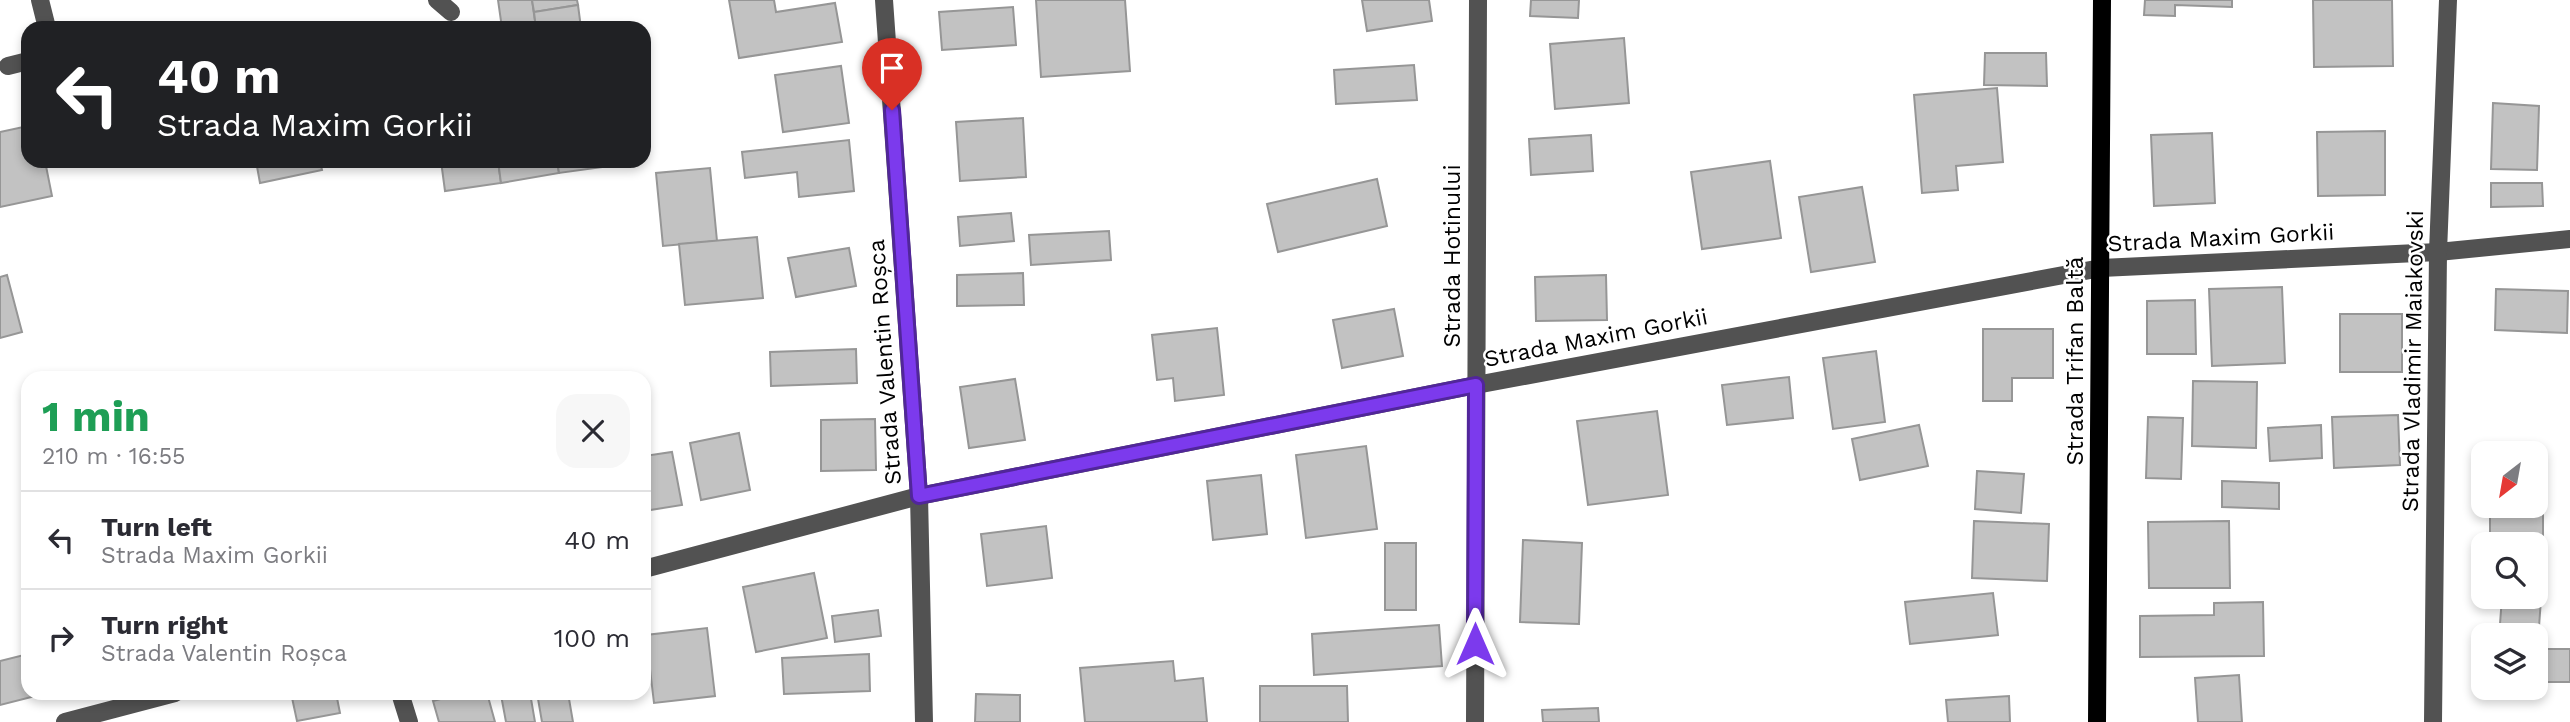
<!DOCTYPE html>
<html lang="en">
<head>
<meta charset="utf-8">
<style>
  body { margin:0; font-family:"Work Sans",sans-serif; background:#f7f7f7; color:#2b2b33; height:100vh; display:flex; flex-direction:column; font-size:26px; white-space:nowrap }
  * { box-sizing:border-box; margin:0 }
  p { font-size:23px; color:#7c7c81 }
  .icon { flex:none; width:38px; height:38px; fill:none; stroke:currentColor; stroke-width:2; stroke-linecap:round; stroke-linejoin:round }
  .map { position:relative; flex:1; overflow:hidden }
  .side { position:absolute; left:21px; top:371px; width:630px; height:329px; display:flex; flex-direction:column; background:#fff; border-radius:21px; box-shadow:0 4px 10px #0003 }
  .side>* { flex:none }
  .top-card { position:absolute; left:21px; top:21px; width:630px; height:147px; border-radius:21px; box-shadow:0 4px 10px #0003; background:#202124; color:#fff; overflow:hidden }
  .needle { width:46px; rotate:211deg }
  .tools { position:absolute; left:2471px; top:441px; display:grid; gap:14px }
  .tools a { display:grid; place-items:center; width:77px; height:77px; border-radius:14px; background:#fff; box-shadow:0 4px 10px #0003; font-size:35px }
  .pin { position:absolute; display:grid; place-items:center; width:60px; height:60px; color:#fff; margin:-72px -30px; border-radius:50% 50% 50% 0; rotate:-45deg; box-shadow:0 0 7px #0007 }
  .pin .icon { rotate:45deg }
  .me { position:absolute; width:77px; margin:-38px; rotate:0deg; stroke-linejoin:round; filter:drop-shadow(0 0 5px #0008) }
  .turn { display:flex; align-items:center; gap:24px; height:147px; padding:0 21px; font-size:32px }
  .turn .icon { width:91px; height:91px; stroke-width:2.5 }
  .turn b { display:block; font-size:49px; line-height:60px }
  .round { display:grid; place-items:center; flex:none; width:74px; height:74px; border-radius:21px; background:#f7f7f7 }
  .headline { display:flex; align-items:center; justify-content:space-between; height:119px; padding:0 21px }
  h1 { font-size:42px; font-weight:700; line-height:52px; color:#1e9e55 }
  ul { padding:0; list-style:none }
  li { display:flex; align-items:center; gap:21px; height:98px; padding:0 21px; border-top:2px solid #e1e1e2 }
  li div { flex:1 }
  li b { display:block; font-size:26px }
  li em { font-style:normal }
  .map>svg:first-child { display:block }
</style>
</head>
<body>
<div class="map">
<svg width="2570" height="722" viewBox="0 0 2570 722">
  <rect width="100%" height="100%" fill="#fff"/>
  <g fill="#c2c2c2" stroke="#969696" stroke-width="2">
    <polygon points="498,0 532,0 536,28 502,28"/>
    <polygon points="532,0 577,0 578,5 534,12"/>
    <polygon points="729,0 774,0 776,12 835,3 842,42 739,58"/>
    <polygon points="1036,0 1125,0 1130,71 1041,77"/>
    <polygon points="1362,0 1429,0 1432,21 1367,31"/>
    <polygon points="1531,0 1579,0 1578,18 1530,16"/>
    <polygon points="2145,0 2232,0 2232,7 2175,5 2175,16 2144,15"/>
    <polygon points="2313,0 2392,0 2393,66 2314,67"/>
    <polygon points="578,5 581,28 536,28 534,12"/>
    <polygon points="1013,7 1016,45 942,50 939,12"/>
    <polygon points="1624,38 1629,103 1555,109 1550,44"/>
    <polygon points="1985,53 2046,53 2047,86 1984,85"/>
    <polygon points="1414,65 1417,100 1336,104 1334,70"/>
    <polygon points="841,66 849,123 783,132 775,75"/>
    <polygon points="1997,88 2003,162 1956,166 1958,190 1922,193 1914,95"/>
    <polygon points="2493,103 2539,106 2537,170 2491,169"/>
    <polygon points="1023,118 1026,177 960,181 956,122"/>
    <polygon points="28,126 28,161 45,161 52,196 0,207 0,132"/>
    <polygon points="2385,131 2385,195 2318,196 2317,132"/>
    <polygon points="2212,133 2215,203 2154,206 2151,135"/>
    <polygon points="1591,135 1593,171 1531,175 1529,139"/>
    <polygon points="849,140 854,191 799,197 797,172 745,178 742,152"/>
    <polygon points="256,161 320,161 322,170 260,183"/>
    <polygon points="441,161 498,161 501,183 445,191"/>
    <polygon points="498,161 557,161 559,173 501,183"/>
    <polygon points="557,161 602,161 603,167 559,173"/>
    <polygon points="1770,161 1781,238 1702,249 1691,172"/>
    <polygon points="710,168 717,241 663,246 656,173"/>
    <polygon points="1377,179 1387,226 1278,252 1267,204"/>
    <polygon points="2491,183 2542,183 2543,206 2491,207"/>
    <polygon points="1862,187 1875,262 1811,272 1799,197"/>
    <polygon points="1011,213 1014,241 960,246 958,217"/>
    <polygon points="1109,231 1111,260 1031,265 1029,235"/>
    <polygon points="757,237 763,298 685,305 679,244"/>
    <polygon points="849,248 856,286 796,297 788,258"/>
    <polygon points="1023,273 1024,305 957,306 957,275"/>
    <polygon points="7,275 22,332 0,338 0,277"/>
    <polygon points="1606,275 1607,320 1536,321 1535,277"/>
    <polygon points="2282,287 2285,363 2212,366 2209,289"/>
    <polygon points="2496,289 2568,291 2567,333 2495,330"/>
    <polygon points="2195,300 2196,354 2147,354 2147,301"/>
    <polygon points="1394,309 1403,356 1342,368 1333,320"/>
    <rect x="2340" y="314" width="62" height="58"/>
    <polygon points="1217,328 1224,395 1175,401 1173,378 1157,380 1152,335"/>
    <polygon points="1983,329 2053,329 2053,378 2012,378 2012,401 1983,401"/>
    <polygon points="856,349 857,383 771,386 770,352"/>
    <polygon points="1876,351 1885,422 1833,429 1823,358"/>
    <polygon points="1789,377 1793,418 1727,425 1722,385"/>
    <polygon points="1015,379 1025,440 969,448 960,387"/>
    <polygon points="2193,381 2257,382 2256,448 2192,446"/>
    <polygon points="1657,411 1668,495 1588,505 1577,421"/>
    <polygon points="2398,415 2400,465 2334,468 2332,417"/>
    <polygon points="2148,417 2183,418 2181,479 2146,478"/>
    <polygon points="875,419 876,470 821,471 821,420"/>
    <polygon points="1919,425 1928,466 1860,480 1852,439"/>
    <polygon points="2321,425 2322,458 2270,461 2268,428"/>
    <polygon points="739,433 750,490 701,500 690,443"/>
    <polygon points="1366,446 1377,529 1306,538 1296,455"/>
    <polygon points="672,452 682,505 644,511 644,456"/>
    <polygon points="1977,471 2024,474 2021,513 1975,509"/>
    <polygon points="1261,475 1267,534 1213,540 1207,481"/>
    <polygon points="2222,481 2279,483 2279,509 2222,507"/>
    <rect x="2490" y="508" width="53" height="33"/>
    <polygon points="1974,521 2049,524 2047,581 1972,578"/>
    <polygon points="2229,521 2230,588 2149,588 2148,522"/>
    <polygon points="1046,526 1052,578 987,586 981,534"/>
    <polygon points="1523,540 1582,543 1579,624 1520,622"/>
    <rect x="1385" y="543" width="31" height="67"/>
    <polygon points="2536,571 2543,571 2539,627 2500,624 2502,597 2536,597"/>
    <polygon points="814,573 827,638 756,652 743,587"/>
    <polygon points="1993,593 1998,635 1910,644 1905,602"/>
    <polygon points="2263,602 2264,656 2140,657 2140,616 2214,615 2214,603"/>
    <polygon points="878,610 881,636 835,642 832,616"/>
    <polygon points="1439,625 1442,666 1314,675 1312,634"/>
    <polygon points="707,628 715,696 654,703 646,635"/>
    <rect x="2480" y="649" width="3" height="34"/>
    <rect x="2536" y="649" width="34" height="33"/>
    <polygon points="28,654 28,693 47,693 0,705 0,661"/>
    <polygon points="869,654 870,691 784,694 782,658"/>
    <polygon points="1173,661 1175,681 1203,678 1207,722 1085,722 1080,668"/>
    <polygon points="2239,675 2242,722 2198,722 2195,678"/>
    <polygon points="1260,686 1347,686 1348,722 1260,722"/>
    <polygon points="291,693 336,693 340,713 297,721"/>
    <polygon points="463,693 487,693 495,722 439,722 433,701"/>
    <polygon points="516,693 530,693 535,722 506,722 501,695"/>
    <polygon points="537,693 568,693 573,722 542,722"/>
    <polygon points="976,694 1020,695 1020,722 975,722"/>
    <polygon points="2009,696 2010,722 1948,722 1946,700"/>
    <polygon points="1598,708 1599,722 1543,722 1542,710"/>
  </g>
  <g fill="none" stroke-linecap="round" stroke-linejoin="round">
    <g stroke="#525252" stroke-width="18">
      <polyline points="40,0 47,28"/>
      <polyline points="437,0 451,12"/>
      <polyline points="884,0 919,496 924,722"/>
      <polyline points="8,66 28,61"/>
      <polyline points="644,569 919,496 1476,385 2101,268 2438,252 2570,239"/>
      <polyline points="400,693 409,722"/>
      <polyline points="65,722 175,693"/>
      <polyline points="1475,722 1478,0"/>
      <polyline points="2433,722 2438,252 2448,0"/>
    </g>
    <polyline stroke="#000" stroke-width="18" points="2097,722 2102,0"/>
  </g>
  <g fill="none" stroke-linecap="round" stroke-linejoin="round">
    <defs>
      <polyline id="route" points="892,110 919,496 1476,385 1475,644"/>
    </defs>
    <use href="#route" stroke="#51269a" stroke-width="18"/>
    <use href="#route" stroke="#7c3aed" stroke-width="12"/>
  </g>
  <g text-anchor="middle" dominant-baseline="central" stroke-width="5" stroke-linejoin="round" paint-order="stroke">
    <g font-size="23" fill="#000" stroke="#fff">
      <text transform="translate(2221 238) rotate(-3)">Strada Maxim Gorkii</text>
      <text transform="translate(1452 256) rotate(-90)">Strada Hotinului</text>
      <text transform="translate(1596 338) rotate(-11)">Strada Maxim Gorkii</text>
      <text transform="translate(2075 361) rotate(-90)">Strada Trifan Baltă</text>
      <text transform="translate(2413 361) rotate(-89)">Strada Vladimir Maiakovski</text>
      <text transform="translate(885 362) rotate(-94)">Strada Valentin Roșca</text>
    </g>
  </g>
</svg>
<div class="tools">
<a><svg class="needle" viewBox="-14 -14 28 28"><path d="M0-13l5 13h-10z" fill="#e53935"/><path d="M0 13l5-13h-10z" fill="#7c7c81"/></svg></a>
<a><svg class="icon" aria-label="search" viewBox="0 0 24 24"><circle cx="10" cy="10" r="6"/><path d="M15 15l6 6"/></svg></a>
<a><svg class="icon" aria-label="layers" viewBox="0 0 24 24"><path d="M12 4l9 5-9 5-9-5zM3 14l9 5 9-5"/></svg></a>
</div>
<div class="pin" style="left:892px;top:110px;background:#d93025"><svg class="icon" aria-label="arrive" viewBox="0 0 24 24"><path d="M6 21V4h12l-3 4 3 4H6"/></svg></div>
<svg class="me" style="left:1475px;top:644px" viewBox="-20 -20 40 40"><path d="M0-17L14 15 0 8-14 15z" fill="#7c3aed" stroke="#fff" stroke-width="4"/></svg>
<div class="top-card">
<div class="turn"><svg class="icon" aria-label="left" viewBox="0 0 24 24"><path d="M17 20v-9H6M10 6l-5 5 5 5"/></svg><div><b>40 m</b>Strada Maxim Gorkii</div></div>
</div>
<section class="side">
<div class="headline"><div><h1>1 min</h1><p>210 m · 16:55</p></div><a class="round"><svg class="icon" aria-label="close" viewBox="0 0 24 24"><path d="M6 6l12 12M18 6L6 18"/></svg></a></div>
<ul>
<li><svg class="icon" aria-label="left" viewBox="0 0 24 24"><path d="M17 20v-9H6M10 6l-5 5 5 5"/></svg><div><b>Turn left</b><p>Strada Maxim Gorkii</p></div><em>40 m</em></li>
<li><svg class="icon" aria-label="right" viewBox="0 0 24 24"><path d="M7 20v-9h11M14 6l5 5-5 5"/></svg><div><b>Turn right</b><p>Strada Valentin Roșca</p></div><em>100 m</em></li>
</ul>
</section>
</div>
</body>
</html>
